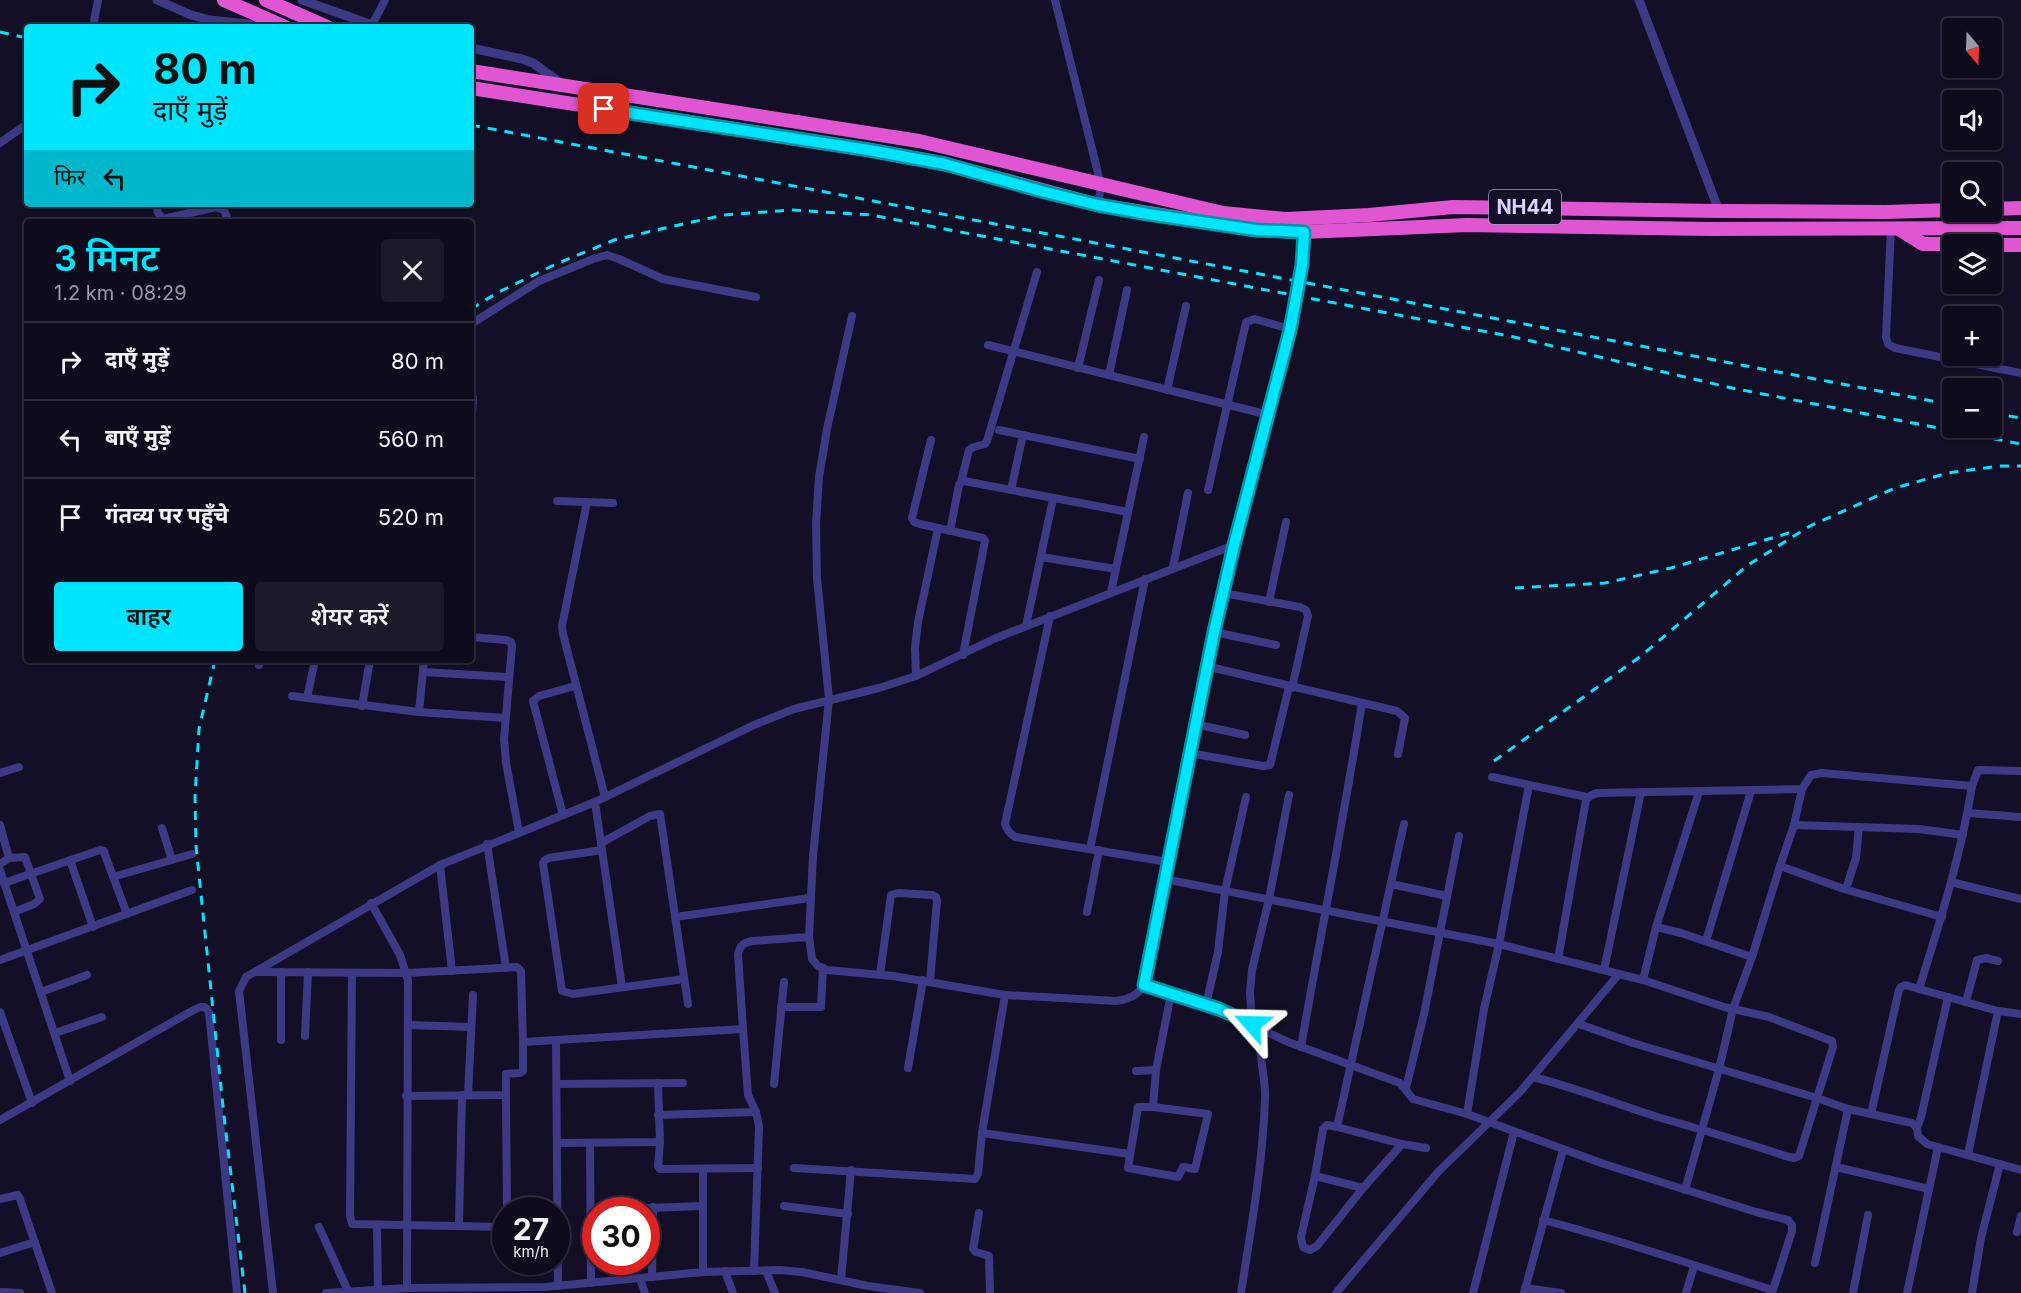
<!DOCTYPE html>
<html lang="hi">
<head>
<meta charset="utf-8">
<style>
  body { margin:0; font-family:Inter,"Noto Sans Devanagari",sans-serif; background:#1c1929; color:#f1f3f6; height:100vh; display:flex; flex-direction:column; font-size:22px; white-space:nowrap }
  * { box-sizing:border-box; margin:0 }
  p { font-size:20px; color:#9b9ba3 }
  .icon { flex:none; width:33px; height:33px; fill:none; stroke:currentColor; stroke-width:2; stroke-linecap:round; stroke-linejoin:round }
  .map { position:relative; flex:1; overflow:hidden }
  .details { position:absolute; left:24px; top:219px; width:450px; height:444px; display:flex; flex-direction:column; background:#0e0b1c; border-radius:6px; box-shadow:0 2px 4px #0004,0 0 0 2px #2e2b3b }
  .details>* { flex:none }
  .top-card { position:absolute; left:24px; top:24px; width:450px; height:183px; border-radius:6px; box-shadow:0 2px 4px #0004,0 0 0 2px #2e2b3b; background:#00e5ff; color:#111; overflow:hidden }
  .needle { width:39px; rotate:161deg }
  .controls { position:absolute; left:1942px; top:18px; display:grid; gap:12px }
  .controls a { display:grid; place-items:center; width:60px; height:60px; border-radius:6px; background:#0e0b1c; box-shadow:0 2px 4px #0004,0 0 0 2px #2e2b3b; font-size:30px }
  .speed { position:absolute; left:492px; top:1197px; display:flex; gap:12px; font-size:30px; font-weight:700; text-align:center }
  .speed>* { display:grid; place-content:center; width:78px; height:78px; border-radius:50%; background:#0e0b1c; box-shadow:0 2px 4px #0004,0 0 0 2px #2e2b3b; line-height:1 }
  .speed small { font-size:15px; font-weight:400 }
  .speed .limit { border:9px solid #d22; background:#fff; color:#111 }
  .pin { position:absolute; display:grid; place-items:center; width:51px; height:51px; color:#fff; margin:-26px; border-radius:12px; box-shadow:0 3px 9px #0006 }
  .me { position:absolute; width:66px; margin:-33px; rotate:295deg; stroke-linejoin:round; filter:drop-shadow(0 0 4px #0008) }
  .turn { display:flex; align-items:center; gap:21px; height:126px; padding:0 30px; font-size:27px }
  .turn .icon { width:78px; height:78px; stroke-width:2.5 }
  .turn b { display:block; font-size:42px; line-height:51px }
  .then { display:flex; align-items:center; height:57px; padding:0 30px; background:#0003; gap:12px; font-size:22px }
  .round { display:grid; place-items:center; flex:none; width:63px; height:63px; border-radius:6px; background:#1c1929 }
  .head { display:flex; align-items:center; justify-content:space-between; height:102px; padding:0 30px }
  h1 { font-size:36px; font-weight:600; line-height:45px; color:#00e5ff }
  .action { display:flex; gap:12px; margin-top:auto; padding:12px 30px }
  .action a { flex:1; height:69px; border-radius:6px; background:#00e5ff; color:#111; font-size:24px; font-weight:600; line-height:69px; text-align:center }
  .action a+a { background:#1c1929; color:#f1f3f6 }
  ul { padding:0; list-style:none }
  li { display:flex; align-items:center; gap:18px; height:78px; padding:0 30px; border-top:2px solid #2e2b3b }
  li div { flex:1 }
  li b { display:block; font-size:22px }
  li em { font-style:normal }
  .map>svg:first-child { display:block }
</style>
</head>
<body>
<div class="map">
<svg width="2021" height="1293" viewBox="0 0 2021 1293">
  <rect width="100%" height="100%" fill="#130f26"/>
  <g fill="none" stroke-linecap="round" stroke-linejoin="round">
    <g stroke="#3d3a85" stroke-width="8">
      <polyline points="1055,0 1101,185 1098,205"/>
      <polyline points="93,27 98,0"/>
      <polyline points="371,27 385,0"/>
      <polyline points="0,143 27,124"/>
      <polyline points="156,204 158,213 163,219 216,207 224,210 229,222"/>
      <polyline points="1891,228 1886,337 1888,344 1895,348 2021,373"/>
      <path d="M852,316l-25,113 -8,48 -3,47 1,54 12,121 -16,157 -4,81 3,22 6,7 9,4 66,6 112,19 111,6c16,-2 26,-8 31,-24 29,-144 51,-289 87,-431 14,-59 31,-117 46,-176 11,-45 23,-91 24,-138"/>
      <polyline points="471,324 539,281 593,259 607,255 619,259 663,279 756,297"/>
      <polyline points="988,345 1269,415"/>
      <polyline points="1078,368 1099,280"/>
      <polyline points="1109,375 1127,290"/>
      <polyline points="471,385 473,399 471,431"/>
      <polyline points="1167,390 1186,306"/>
      <polyline points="999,430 1140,459"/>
      <polyline points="931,440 912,518 914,522 920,524 983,538 985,541 963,655"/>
      <polyline points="961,482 969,450 974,447 985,444 987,441 1037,272"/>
      <polyline points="1011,490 1023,435"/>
      <polyline points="1208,490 1246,322 1255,319 1290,329"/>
      <polyline points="557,501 613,503"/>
      <polyline points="587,502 562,626 563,634 605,797"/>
      <polyline points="950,531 959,485 961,482 964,481 1128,512"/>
      <polyline points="1041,557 1116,569"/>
      <polyline points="1173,567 1188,493"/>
      <polyline points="1111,592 1144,437"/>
      <polyline points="1223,593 1300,607 1306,610 1308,616 1292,688"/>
      <polyline points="1269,602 1286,522"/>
      <path d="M1050,616l-45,208c2,6 4,9 10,13l153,25"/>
      <polyline points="1026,626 1053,499"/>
      <polyline points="1214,632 1276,645"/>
      <polyline points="471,637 506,640 511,642 512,646 504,739 506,763 519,832"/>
      <polyline points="259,665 260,660"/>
      <polyline points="1206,666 1397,711 1405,718 1398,754"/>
      <polyline points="423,672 508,677"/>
      <polyline points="916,676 915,648 918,622 938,528"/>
      <polyline points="292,696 419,712 505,718"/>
      <polyline points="307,698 315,660"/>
      <polyline points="362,706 370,660"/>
      <polyline points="419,712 424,660"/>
      <polyline points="1195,724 1245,735"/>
      <polyline points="1189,753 1263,766 1270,765 1289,687"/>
      <polyline points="0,773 19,767"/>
      <polyline points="1492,777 1587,797"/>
      <polyline points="1802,789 1794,825 1780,866 1844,889 1942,917"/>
      <polyline points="595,802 622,987"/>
      <polyline points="1968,813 2021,817"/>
      <polyline points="563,815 533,701 539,696 575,686"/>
      <polyline points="0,825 9,858 0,864"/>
      <polyline points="1794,825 1919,829 1963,835"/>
      <polyline points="162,828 172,860"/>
      <polyline points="601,843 650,816 660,814 688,1004"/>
      <polyline points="487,844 506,968"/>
      <polyline points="1090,849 1145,579"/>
      <polyline points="602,850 549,858 545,860 543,863 562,991 573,994 684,979"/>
      <polyline points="9,858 25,857 40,899 34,904 14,912"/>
      <polyline points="70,860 93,927"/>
      <polyline points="440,865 452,971"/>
      <polyline points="0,870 70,1081"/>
      <polyline points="113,877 192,854"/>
      <polyline points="1164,879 1499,944 1643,980 1724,1007 1769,1017 1832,1041 1833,1047 1817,1098 1848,1109 1912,1123 1917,1128 1918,1136 1927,1144 2021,1170"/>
      <polyline points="1951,882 2021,899"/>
      <polyline points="4,883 100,850 104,851 105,855 127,914"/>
      <polyline points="1391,884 1447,896"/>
      <polyline points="1846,889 1856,858 1859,827"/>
      <polyline points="371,903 400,955 408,980 407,1288"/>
      <polyline points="1087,912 1099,850"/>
      <polyline points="675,917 810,898"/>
      <polyline points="1656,927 1681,933 1752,957"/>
      <polyline points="1706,941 1751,791"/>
      <polyline points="1558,959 1586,800 1590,796 1597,793 1802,789 1811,775 1822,773 1972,786 1978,770 2021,771"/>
      <polyline points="0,960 192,890"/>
      <polyline points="1604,970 1641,792"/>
      <polyline points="257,972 407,973 517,967 521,971 523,1042"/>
      <polyline points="352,973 350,1215 352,1224 506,1227"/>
      <polyline points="880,974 891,895 898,893 933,895 936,897 937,901 930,981"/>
      <polyline points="1643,980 1656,927 1699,792"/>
      <polyline points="1144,985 1219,1009 1288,1042 1400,1083 1413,1099 1467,1114 1604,1164 1756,1212 1788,1220 1792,1225 1792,1231 1772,1293"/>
      <polyline points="41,992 87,975"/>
      <polyline points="1966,1002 1977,960 1986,958 1998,961"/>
      <polyline points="1206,1005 1218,952 1225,891 1246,797"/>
      <polyline points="781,1007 821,1007 823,968"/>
      <polyline points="1998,1011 2021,1014"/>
      <polyline points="0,1012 32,1103"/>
      <polyline points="1252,1024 1250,992 1252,970 1269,899 1289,795"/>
      <polyline points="408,1025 471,1027"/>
      <polyline points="743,1029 748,1095 756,1112 759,1126 754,1271"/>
      <polyline points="55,1033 102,1017"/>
      <polyline points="305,1036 308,972"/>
      <polyline points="281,1040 281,972"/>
      <polyline points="556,1041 558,1286"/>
      <path d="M1301,1047c20,-115 43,-229 61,-344"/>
      <polyline points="908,1068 923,980"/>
      <polyline points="1136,1071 1156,1070 1171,994"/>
      <path d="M1533,1077c44,11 86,28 128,41 42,12 84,24 124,38l9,2 5,-2 18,-58 -184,-55 -54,-19"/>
      <polyline points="557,1084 683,1083"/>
      <polyline points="774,1084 784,982"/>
      <polyline points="1406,1088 1424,1014 1459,836"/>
      <polyline points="468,1095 473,995"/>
      <polyline points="506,1095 507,1210"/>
      <path d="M406,1096l100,-1v-21l14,-1 3,-2v-29l220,-13 -5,-75c2,-9 6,-11 14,-13l57,-4"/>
      <polyline points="1153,1107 1138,1107 1128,1168 1178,1177 1183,1167 1195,1169 1208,1114 1153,1107 1156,1070"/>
      <polyline points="1467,1114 1484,1009 1499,944 1529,785"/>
      <polyline points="1871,1114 1899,990 1901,987 1905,985 1919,989"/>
      <polyline points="658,1115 756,1112"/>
      <polyline points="0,1120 190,1012 200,1007 205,1007 209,1012 237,1293"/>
      <polyline points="1337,1127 1402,1144 1426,1148"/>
      <polyline points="1917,1128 1921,1117 1948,997"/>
      <polyline points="982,1133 1130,1154"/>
      <polyline points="660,1142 658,1166 660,1169 758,1168"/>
      <polyline points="557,1143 660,1142 658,1083"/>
      <polyline points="590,1143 591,1283"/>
      <polyline points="1402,1144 1363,1188 1317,1246 1310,1250 1303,1247 1301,1237 1315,1176 1323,1129 1327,1125 1337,1127 1404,824"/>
      <path d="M1968,1154l30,-143 -79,-22c21,-67 42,-134 53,-203"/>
      <polyline points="1836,1167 1929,1189"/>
      <polyline points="794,1168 975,1179 978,1174 982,1133 1005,995"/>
      <polyline points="1315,1176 1363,1188"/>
      <polyline points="1685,1190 1719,1069 1733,1009 1752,957 1780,866"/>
      <polyline points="0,1199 18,1195 20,1199 52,1293"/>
      <polyline points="784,1206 848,1214"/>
      <polyline points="620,1209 703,1206"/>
      <polyline points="979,1213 973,1249 976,1252 989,1256 990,1293"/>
      <path d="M1543,1220c78,20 153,46 229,70"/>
      <polyline points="377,1225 378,1290"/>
      <polyline points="459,1225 462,1095"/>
      <polyline points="319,1227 348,1291"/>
      <polyline points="2017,1232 2021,1216"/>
      <polyline points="0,1253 35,1242"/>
      <polyline points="1815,1263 1848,1109"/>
      <polyline points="725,1271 733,1293"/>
      <polyline points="766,1271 775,1293"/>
      <polyline points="703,1272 703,1170"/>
      <polyline points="652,1277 653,1207"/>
      <polyline points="640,1279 645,1293"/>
      <polyline points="841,1280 851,1170"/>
      <polyline points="1525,1288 1561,1293"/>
      <polyline points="0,1292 20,1293"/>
      <polyline points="273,1293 239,991 246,977 440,865 595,802 754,725 794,709 879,688 916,676 996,638 1234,545"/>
      <polyline points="326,1293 407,1288 545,1287 703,1272 780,1270 802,1272 868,1286 920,1293"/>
      <path d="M1241,1293c10,-65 22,-130 24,-195 1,-24 -9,-45 -2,-68"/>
      <polyline points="1336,1293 1438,1172 1520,1092 1618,975"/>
      <polyline points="1473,1293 1514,1132"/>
      <polyline points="1524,1293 1563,1150"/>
      <polyline points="1686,1293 1694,1266"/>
      <polyline points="1853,1293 1868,1215"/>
      <polyline points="1907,1293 1938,1147"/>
      <polyline points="1972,1293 1981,1238 2000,1164"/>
    </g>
    <g stroke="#3d3a85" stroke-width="9">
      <polyline points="157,0 191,15 210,20 277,27"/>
      <polyline points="302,0 378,27"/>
      <polyline points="1639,0 1719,211"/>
      <polyline points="471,48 522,59 533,63 562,84"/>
    </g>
    <g stroke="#e055d1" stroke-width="14">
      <polyline points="224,0 285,27"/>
      <polyline points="266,0 327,27"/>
      <polyline points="471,71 919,141 1223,213 1286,219 1369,215 1453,207 1719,211 1885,212 1953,210"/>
      <polyline points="471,88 869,150 945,164 1098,205 1256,230 1304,232 1467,225 1709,229 2021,228"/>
      <polyline points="1992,209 2021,208"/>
      <polyline points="1899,229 1923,244 1986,244"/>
      <polyline points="1992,245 2021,245"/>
    </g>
    <g stroke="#00e5ff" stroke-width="3" stroke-dasharray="9 8" stroke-linecap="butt">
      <polyline points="0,32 27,38"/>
      <polyline points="471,125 1953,405"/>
      <polyline points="471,309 497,293 556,264 614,240 665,228 724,215 792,210 871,215 1514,337 1732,388 2021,444"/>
      <polyline points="1992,413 2021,418"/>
      <polyline points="1515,588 1605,583 1671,568 1792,532"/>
      <polyline points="215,660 199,729 195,797 196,846 224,1116 245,1293"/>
      <polyline points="1494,761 1641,656 1748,565 1810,526 1895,488 1948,473 2000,466 2021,466"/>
    </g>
  </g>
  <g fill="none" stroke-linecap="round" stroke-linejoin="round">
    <defs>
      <polyline id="route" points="604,109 869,150 945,164 1045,192 1098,205 1148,214 1256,230 1304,232 1302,265 1290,330 1234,545 1214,632 1144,985 1219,1009 1252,1024"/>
    </defs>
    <use href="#route" stroke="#0095a6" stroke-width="15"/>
    <use href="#route" stroke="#00e5ff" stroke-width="10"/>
  </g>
  <g text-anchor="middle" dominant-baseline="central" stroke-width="6" stroke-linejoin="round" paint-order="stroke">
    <rect fill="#130f26" stroke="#9e99be" stroke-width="1.5" x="1489" y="190" width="72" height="34" rx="4.5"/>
    <g font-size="20" font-weight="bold" fill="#d9d4ff">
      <text x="1525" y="207">NH44</text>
    </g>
  </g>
</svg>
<div class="controls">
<a><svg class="needle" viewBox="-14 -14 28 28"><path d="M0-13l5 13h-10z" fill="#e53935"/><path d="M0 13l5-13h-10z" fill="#9b9ba3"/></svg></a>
<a><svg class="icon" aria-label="sound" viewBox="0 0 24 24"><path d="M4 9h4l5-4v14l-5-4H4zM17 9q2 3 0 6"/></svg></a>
<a><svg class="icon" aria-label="search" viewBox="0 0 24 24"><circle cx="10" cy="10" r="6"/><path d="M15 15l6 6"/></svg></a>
<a><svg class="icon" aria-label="layers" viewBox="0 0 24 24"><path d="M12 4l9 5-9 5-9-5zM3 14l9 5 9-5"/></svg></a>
<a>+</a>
<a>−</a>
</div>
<div class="speed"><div>27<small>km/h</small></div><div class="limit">30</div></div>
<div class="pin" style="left:604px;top:109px;background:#d93025"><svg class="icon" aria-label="arrive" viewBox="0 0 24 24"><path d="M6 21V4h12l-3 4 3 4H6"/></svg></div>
<svg class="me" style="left:1252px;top:1024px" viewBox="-20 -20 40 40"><path d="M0-17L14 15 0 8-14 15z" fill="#00e5ff" stroke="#fff" stroke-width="4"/></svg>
<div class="top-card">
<div class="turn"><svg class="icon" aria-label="right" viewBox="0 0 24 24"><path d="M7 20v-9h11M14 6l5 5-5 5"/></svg><div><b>80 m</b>दाएँ मुड़ें</div></div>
<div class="then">फिर<svg class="icon" aria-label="left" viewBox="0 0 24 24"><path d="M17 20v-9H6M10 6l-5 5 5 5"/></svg></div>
</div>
<section class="details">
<div class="head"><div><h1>3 मिनट</h1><p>1.2 km · 08:29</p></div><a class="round"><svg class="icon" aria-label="close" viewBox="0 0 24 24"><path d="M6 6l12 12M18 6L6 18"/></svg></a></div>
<ul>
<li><svg class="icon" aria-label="right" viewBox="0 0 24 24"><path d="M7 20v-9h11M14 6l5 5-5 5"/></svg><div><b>दाएँ मुड़ें</b></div><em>80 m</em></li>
<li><svg class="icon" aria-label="left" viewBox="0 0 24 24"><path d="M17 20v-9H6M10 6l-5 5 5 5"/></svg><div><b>बाएँ मुड़ें</b></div><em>560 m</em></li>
<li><svg class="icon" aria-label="arrive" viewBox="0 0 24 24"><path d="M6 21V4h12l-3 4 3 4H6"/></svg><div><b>गंतव्य पर पहुँचे</b></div><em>520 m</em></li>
</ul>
<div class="action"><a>बाहर</a><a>शेयर करें</a></div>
</section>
</div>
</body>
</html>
